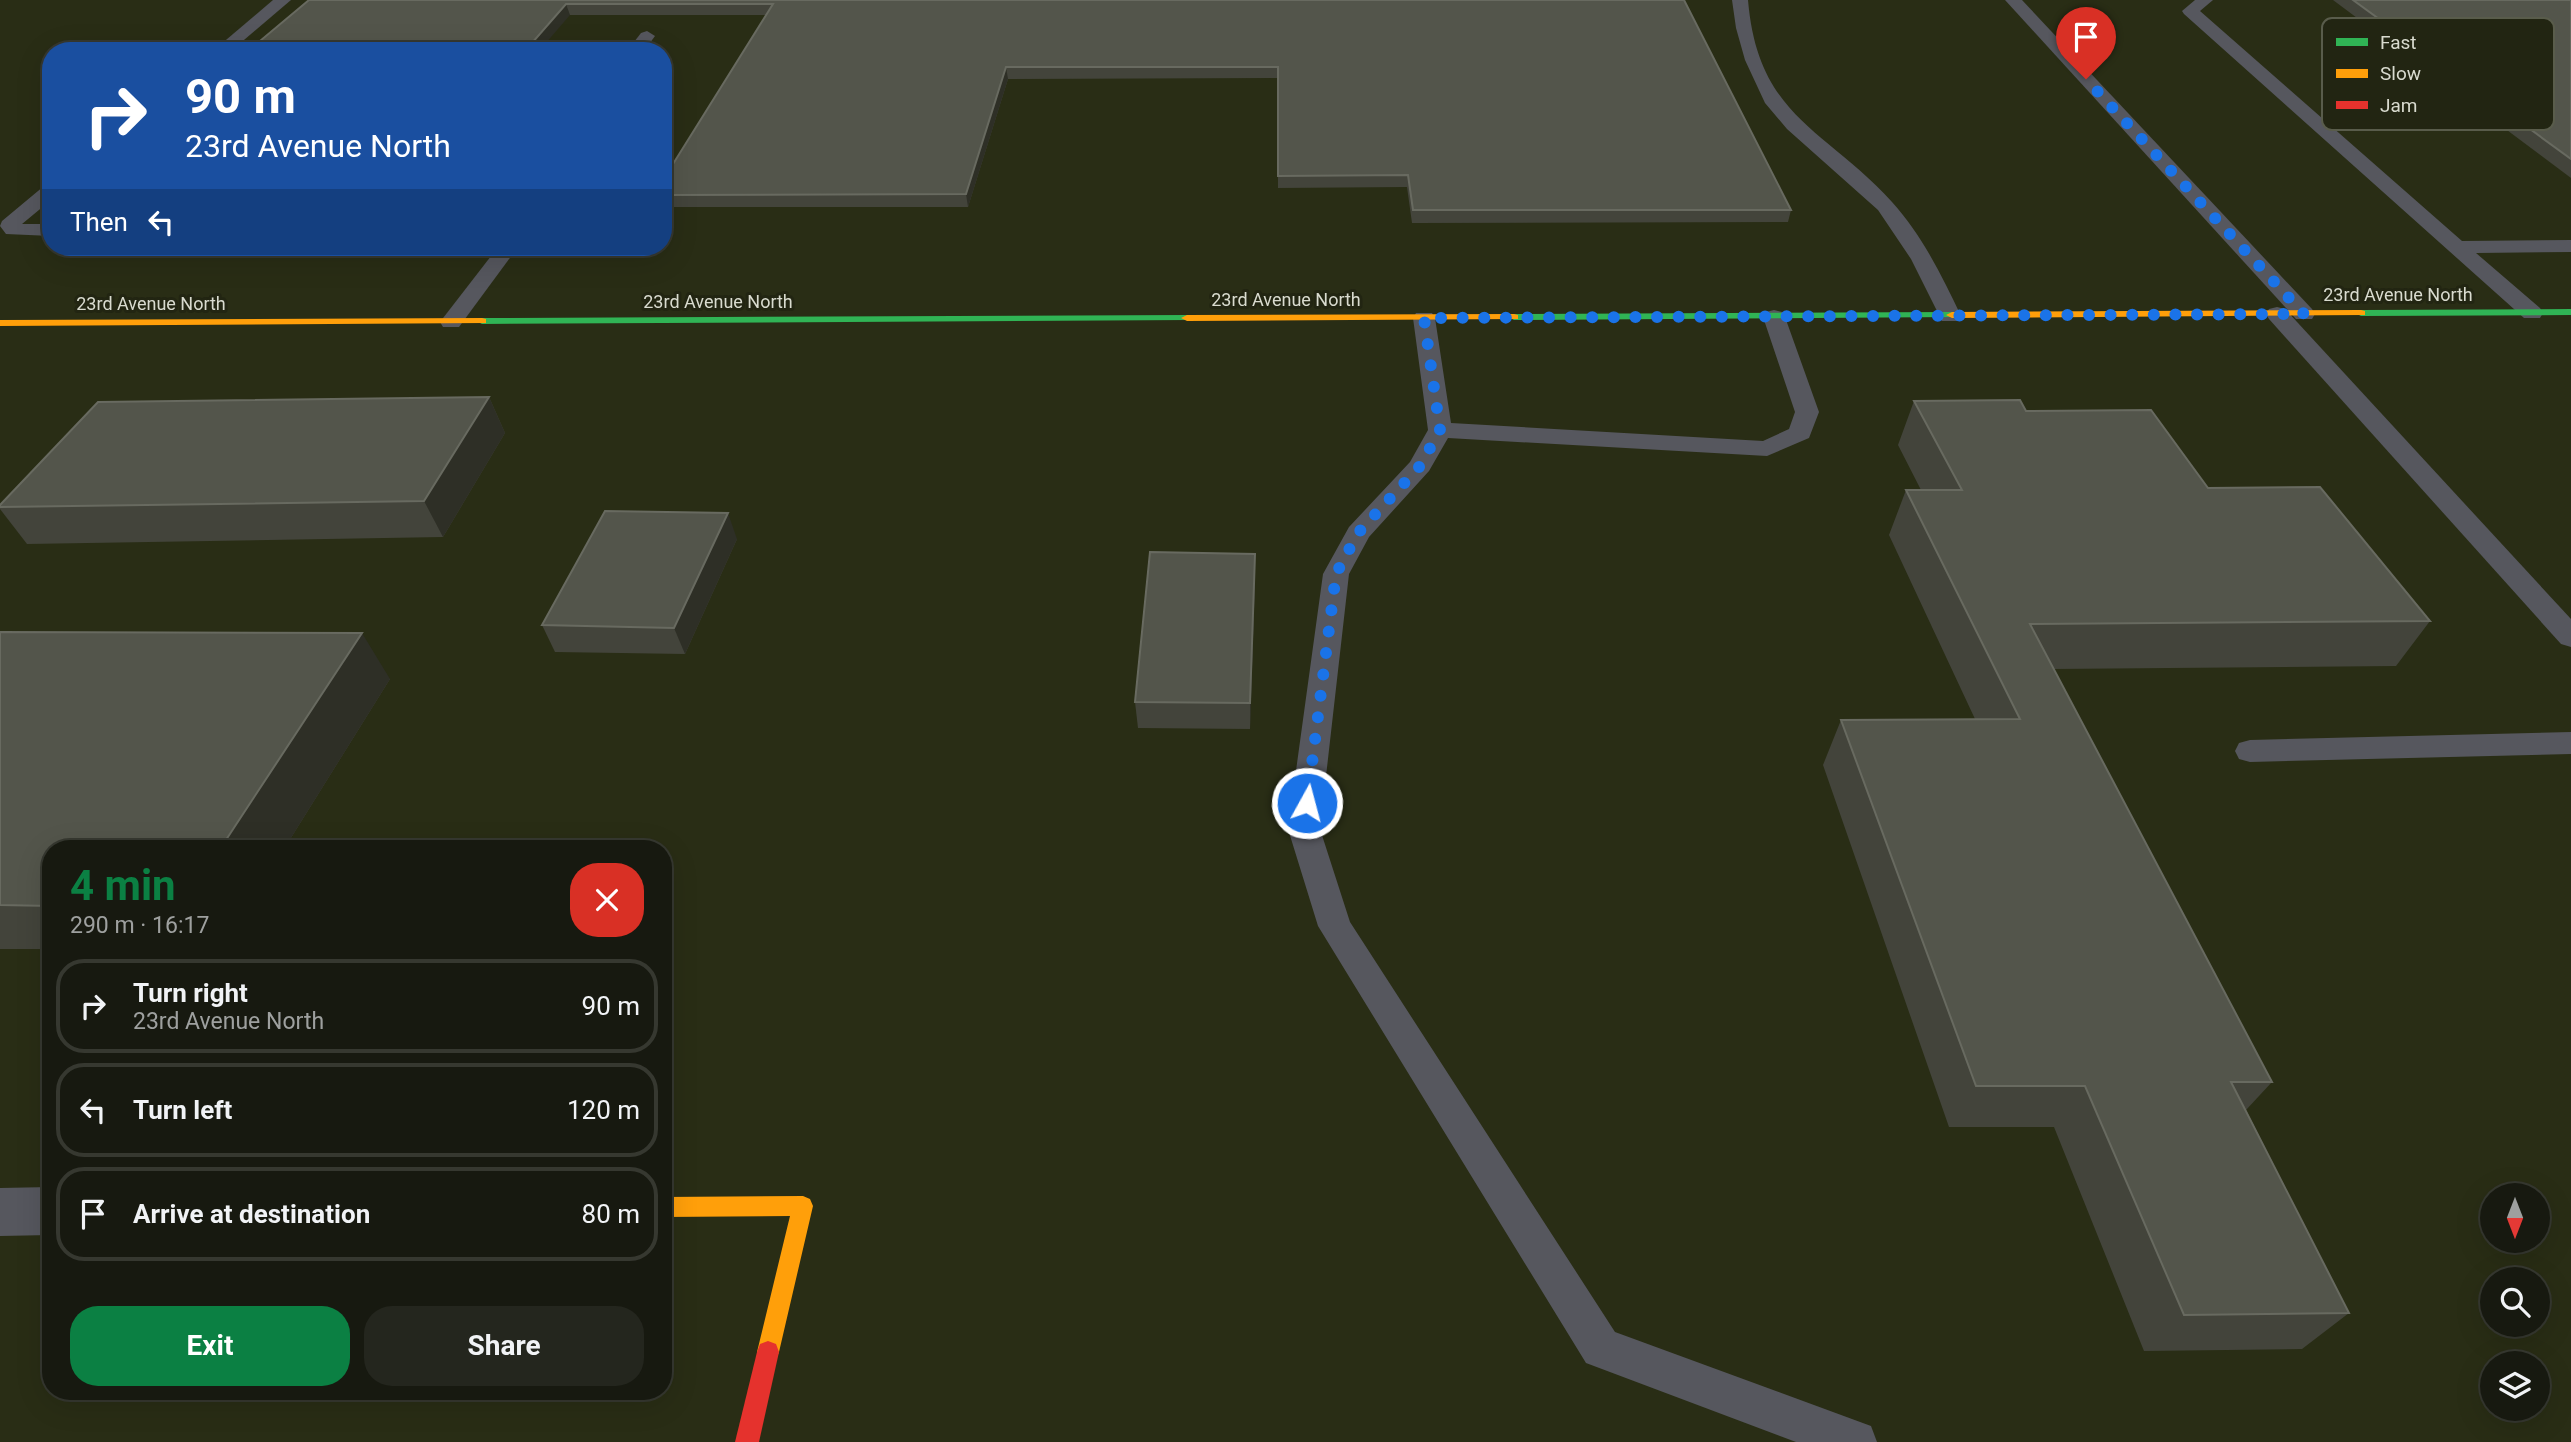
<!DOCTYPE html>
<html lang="en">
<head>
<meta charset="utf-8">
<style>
  body { margin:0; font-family:Roboto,sans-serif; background:#24261e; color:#f1f3f6; height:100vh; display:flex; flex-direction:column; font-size:26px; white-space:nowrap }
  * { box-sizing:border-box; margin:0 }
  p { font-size:23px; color:#9ea09f }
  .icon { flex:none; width:38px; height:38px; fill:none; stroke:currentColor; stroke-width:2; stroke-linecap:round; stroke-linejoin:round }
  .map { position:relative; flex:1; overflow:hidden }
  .side { position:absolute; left:42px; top:840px; width:630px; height:560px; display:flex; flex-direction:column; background:#171910; border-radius:28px; box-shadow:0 7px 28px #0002,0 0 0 2px #363830 }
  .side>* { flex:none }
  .top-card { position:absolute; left:42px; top:42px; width:630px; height:214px; border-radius:28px; box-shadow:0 7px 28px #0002,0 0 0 2px #363830; background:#1a4fa0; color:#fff; overflow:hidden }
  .needle { width:46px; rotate:180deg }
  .tools { position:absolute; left:2480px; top:1183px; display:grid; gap:14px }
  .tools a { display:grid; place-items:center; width:70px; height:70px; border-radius:50%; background:#171910; box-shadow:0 7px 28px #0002,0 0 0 2px #363830; font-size:35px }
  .pin { position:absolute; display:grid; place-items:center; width:60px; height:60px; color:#fff; margin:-72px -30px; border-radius:50% 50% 50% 0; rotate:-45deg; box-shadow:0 0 7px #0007 }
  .pin .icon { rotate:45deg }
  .me { position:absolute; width:77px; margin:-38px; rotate:7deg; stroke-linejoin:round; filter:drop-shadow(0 0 5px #0008) }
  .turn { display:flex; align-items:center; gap:24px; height:147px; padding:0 28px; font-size:32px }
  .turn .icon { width:91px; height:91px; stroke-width:2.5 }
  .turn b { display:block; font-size:49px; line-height:60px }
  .then { display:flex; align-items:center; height:66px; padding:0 28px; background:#0003; gap:14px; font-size:26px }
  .round { display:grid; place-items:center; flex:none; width:74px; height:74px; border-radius:28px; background:#24261e }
  .summary { display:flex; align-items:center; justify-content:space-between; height:119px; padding:0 28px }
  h1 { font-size:42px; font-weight:700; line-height:52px; color:#0b8043 }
  .cta { display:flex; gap:14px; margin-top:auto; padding:14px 28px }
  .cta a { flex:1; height:80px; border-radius:28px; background:#0b8043; color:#fff; font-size:28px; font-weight:700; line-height:80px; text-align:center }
  .cta a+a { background:#24261e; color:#f1f3f6 }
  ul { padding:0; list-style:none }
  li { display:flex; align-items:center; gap:21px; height:94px; margin:0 14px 10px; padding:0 14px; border:4px solid #363830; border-radius:28px }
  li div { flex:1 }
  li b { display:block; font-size:26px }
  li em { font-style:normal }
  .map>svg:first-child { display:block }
</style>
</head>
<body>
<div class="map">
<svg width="2571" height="1442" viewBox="0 0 2571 1442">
  <rect width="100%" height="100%" fill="#1f2116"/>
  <path fill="#292d15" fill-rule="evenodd" d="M0,0h2571v1442h-2571zM51,51h612v196h-612zM51,849h612v542h-612zM2492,1195h46v46h-46zM2492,1279h46v46h-46zM2492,1363h46v46h-46z"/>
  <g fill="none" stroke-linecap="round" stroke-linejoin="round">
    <g fill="#56575e" fill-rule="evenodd">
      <polygon points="273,0 291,0 231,51 213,51"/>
      <path d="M1732,0h16c10,118 77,128 144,202 30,33 50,74 69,114l-3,5h-16l-31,-62 -33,-49 -91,-81 -22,-26 -20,-43 -9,-32z"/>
      <polygon points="2005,0 2022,0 2312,309 2315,314 2312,319 2296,319"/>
      <polygon points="2195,0 2213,0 2200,11 2462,241 2571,240 2571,252 2476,253 2540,308 2543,313 2540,318 2524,318 2184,14 2182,11"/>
      <polygon points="647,31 655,36 644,51 627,51 641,33"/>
      <polygon points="51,184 51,200 22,224 51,224 51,236 6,234 0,226 2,221 44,186"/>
      <polygon points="498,247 518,247 459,327 443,327 440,322"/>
      <polygon points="2277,307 2285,309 2571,619 2571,647 2561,644 2269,319 2266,314 2269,309"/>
      <polygon points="1774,310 1782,312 1785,317 1819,412 1809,438 1767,456 1448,438 1429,471 1369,537 1349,574 1320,829 1350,922 1615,1332 1871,1426 1877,1442 1796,1442 1586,1363 1318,926 1288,829 1323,574 1349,527 1410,462 1428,430 1413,318 1416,313 1432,313 1435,318 1451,423 1763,441 1789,429 1795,412 1763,317 1766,312"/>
      <polygon points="2571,732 2571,754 2250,762 2239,759 2235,751 2239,743 2250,740"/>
    </g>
    <polygon fill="#56575e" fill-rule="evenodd" points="51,1187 51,1235 0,1236 0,1188"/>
    <g fill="#30b455" fill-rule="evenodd">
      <polygon points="2571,309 2571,315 2361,316 2355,313 2361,310"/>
      <polygon points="1952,312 1958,315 1956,317 1514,320 1508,317 1514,314"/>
      <polygon points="1187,315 1191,316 1191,320 482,324 476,321 482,318"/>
    </g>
    <g fill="#ff9f0a" fill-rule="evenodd">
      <polygon points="2361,310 2365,311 2365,315 1952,318 1946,315 1952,312"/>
      <polygon points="1514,314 1518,315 1518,319 1187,321 1181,318 1187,315"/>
      <polygon points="482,318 486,319 486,323 0,326 0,320"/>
      <polygon points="803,1196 810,1199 813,1206 779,1352 776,1360 768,1363 760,1360 757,1352 790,1216 663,1217 663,1197"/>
    </g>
    <polygon fill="#e5322d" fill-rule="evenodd" points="768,1341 776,1344 779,1352 759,1442 735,1442 757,1352 760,1344"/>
  </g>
  <g fill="#43443b">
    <polygon points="309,0 1684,0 1791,210 1788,222 1412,223 1407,187 1278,188 1278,78 1008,79 968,207 663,207 663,180 766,15 570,15"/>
    <polygon points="2333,0 2571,0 2571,178"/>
    <polygon points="489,397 505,433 443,537 27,544 0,509 0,505"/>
    <polygon points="1914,401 2026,411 2208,488 2430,621 2396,666 2054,669 2272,1082 2246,1110 2349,1313 2302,1349 2144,1351 2054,1127 1949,1127 1823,765 1841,720 1975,719 1889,535 1906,490 1921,490 1898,445"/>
    <polygon points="737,539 685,654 555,652 542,625"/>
    <polygon points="1255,554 1255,580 1250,729 1138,728 1135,702"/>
    <polygon points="0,632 390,679 284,849 51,849 51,949 0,949"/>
  </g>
  <g fill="#2e2f26">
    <polygon points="566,4 570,15 539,51 525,51"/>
    <polygon points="1006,67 1008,79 968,207 966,194"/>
    <polygon points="489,397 505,433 443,537 424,501"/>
    <polygon points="728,513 737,539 685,654 674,628"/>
    <polygon points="1255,554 1255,580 1250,729 1250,703"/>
    <polygon points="362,633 390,679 284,849 220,849"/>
  </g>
  <g fill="#53554b" stroke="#686a60" stroke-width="2">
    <polygon points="309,0 1684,0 1791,210 1413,210 1408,175 1278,176 1278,67 1006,67 966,194 663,195 663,180 773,4 566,4 525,51 248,51"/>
    <polygon points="2353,0 2571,0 2571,159"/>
    <polygon points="489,397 424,501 0,507 0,505 98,402"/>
    <polygon points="2020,400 2026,411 2151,410 2208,488 2320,487 2430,621 2030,624 2272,1082 2231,1082 2349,1313 2184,1315 2085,1086 1976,1086 1841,720 2020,719 1906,490 1962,490 1914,401"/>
    <polygon points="605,511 728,513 674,628 542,625"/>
    <polygon points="1150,552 1255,554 1250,703 1135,702"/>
    <polygon points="0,632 362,633 220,849 51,849 51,906 0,905"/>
  </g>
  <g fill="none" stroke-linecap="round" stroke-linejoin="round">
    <polyline stroke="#1a73e8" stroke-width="12" stroke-dasharray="0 21.6" points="1307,803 1336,574 1358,533 1420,466 1440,430 1424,318 2304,314 2086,79"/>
  </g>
  <g text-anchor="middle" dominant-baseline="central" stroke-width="6" stroke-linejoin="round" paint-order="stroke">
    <g font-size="18" fill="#d9dbcf" stroke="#222512">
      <text x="2398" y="294">23rd Avenue North</text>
      <text x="1286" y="299">23rd Avenue North</text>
      <text x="718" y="301">23rd Avenue North</text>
      <text x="151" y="303">23rd Avenue North</text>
    </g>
  </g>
  <rect x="2322" y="18" width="232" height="112" rx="10" fill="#222512" stroke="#595c4b" stroke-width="2"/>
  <rect x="2336" y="38" width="32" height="8" fill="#30b455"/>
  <rect x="2336" y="69" width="32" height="9" fill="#ff9f0a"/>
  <rect x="2336" y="101" width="32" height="8" fill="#e5322d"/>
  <g font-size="19" fill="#d9dbcf">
    <text x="2380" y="49">Fast</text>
    <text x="2380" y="80">Slow</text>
    <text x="2380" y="112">Jam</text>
  </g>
</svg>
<div class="tools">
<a><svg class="needle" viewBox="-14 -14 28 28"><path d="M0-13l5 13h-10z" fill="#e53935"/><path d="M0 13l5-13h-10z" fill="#9ea09f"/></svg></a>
<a><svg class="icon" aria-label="search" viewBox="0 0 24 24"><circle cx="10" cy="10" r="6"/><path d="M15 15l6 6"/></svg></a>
<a><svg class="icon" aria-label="layers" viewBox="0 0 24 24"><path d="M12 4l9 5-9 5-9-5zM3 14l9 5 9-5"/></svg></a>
</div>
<div class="pin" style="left:2086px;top:79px;background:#d93025"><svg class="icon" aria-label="arrive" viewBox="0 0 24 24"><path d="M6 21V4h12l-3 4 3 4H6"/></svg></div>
<svg class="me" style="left:1307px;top:803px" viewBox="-20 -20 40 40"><circle r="17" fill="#1a73e8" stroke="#fff" stroke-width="3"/><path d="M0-11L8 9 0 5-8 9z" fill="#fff"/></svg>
<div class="top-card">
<div class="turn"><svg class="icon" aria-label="right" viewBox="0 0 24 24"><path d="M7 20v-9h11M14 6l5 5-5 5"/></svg><div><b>90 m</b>23rd Avenue North</div></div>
<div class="then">Then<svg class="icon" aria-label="left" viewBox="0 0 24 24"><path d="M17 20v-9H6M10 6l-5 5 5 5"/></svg></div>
</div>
<section class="side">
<div class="summary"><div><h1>4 min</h1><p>290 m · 16:17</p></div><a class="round" style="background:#d93025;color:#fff"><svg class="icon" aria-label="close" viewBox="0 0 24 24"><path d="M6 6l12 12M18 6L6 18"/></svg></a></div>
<ul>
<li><svg class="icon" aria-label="right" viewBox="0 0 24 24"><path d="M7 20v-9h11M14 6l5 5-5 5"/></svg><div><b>Turn right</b><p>23rd Avenue North</p></div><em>90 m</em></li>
<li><svg class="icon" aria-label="left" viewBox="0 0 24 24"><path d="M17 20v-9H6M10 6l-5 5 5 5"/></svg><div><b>Turn left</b></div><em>120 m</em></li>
<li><svg class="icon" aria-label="arrive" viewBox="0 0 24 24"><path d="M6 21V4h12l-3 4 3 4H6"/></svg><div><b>Arrive at destination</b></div><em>80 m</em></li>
</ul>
<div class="cta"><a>Exit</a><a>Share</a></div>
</section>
</div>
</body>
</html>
